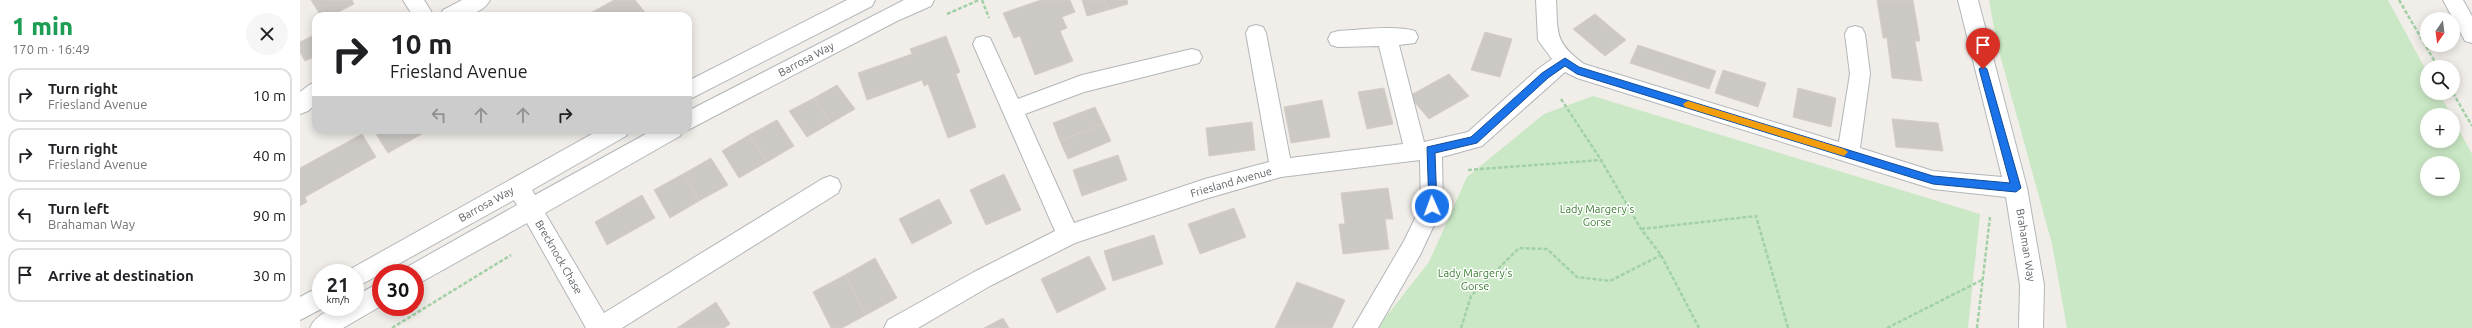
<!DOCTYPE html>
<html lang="en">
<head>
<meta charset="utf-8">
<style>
  body { margin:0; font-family:Ubuntu,sans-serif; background:#f6f6f6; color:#202124; height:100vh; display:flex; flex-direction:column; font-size:15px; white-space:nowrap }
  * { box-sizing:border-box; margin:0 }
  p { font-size:13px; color:#757577 }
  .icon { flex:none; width:22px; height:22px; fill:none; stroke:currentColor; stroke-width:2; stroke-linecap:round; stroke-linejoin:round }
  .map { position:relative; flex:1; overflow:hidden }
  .panel { display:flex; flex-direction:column; background:#fff; width:300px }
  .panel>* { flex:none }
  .top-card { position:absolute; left:12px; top:12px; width:380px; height:122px; border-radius:12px; box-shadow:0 2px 10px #0003; background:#fff; color:#202124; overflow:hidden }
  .needle { width:26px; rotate:194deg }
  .tools { position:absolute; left:2120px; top:12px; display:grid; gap:8px }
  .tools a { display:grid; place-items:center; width:40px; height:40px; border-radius:50%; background:#fff; box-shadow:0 2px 10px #0003; font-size:20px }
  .speed { position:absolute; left:12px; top:264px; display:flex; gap:8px; font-size:20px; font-weight:700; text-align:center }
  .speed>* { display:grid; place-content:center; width:52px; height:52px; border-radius:50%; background:#fff; box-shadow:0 2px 10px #0003; line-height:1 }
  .speed small { font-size:10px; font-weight:400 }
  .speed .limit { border:6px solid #d22; background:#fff; color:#111 }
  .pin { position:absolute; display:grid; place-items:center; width:34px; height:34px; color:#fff; margin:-41px -17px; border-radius:50% 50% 50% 0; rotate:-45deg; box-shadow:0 0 4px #0007 }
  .pin .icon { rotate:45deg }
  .me { position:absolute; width:44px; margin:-22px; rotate:358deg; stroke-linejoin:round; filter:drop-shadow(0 0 3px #0008) }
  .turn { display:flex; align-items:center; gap:14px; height:84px; padding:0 12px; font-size:18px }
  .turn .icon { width:52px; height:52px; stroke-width:2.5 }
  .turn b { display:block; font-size:28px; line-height:34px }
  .lanes { display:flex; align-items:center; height:38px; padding:0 12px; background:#0003; justify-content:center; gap:20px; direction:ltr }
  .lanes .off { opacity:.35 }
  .round { display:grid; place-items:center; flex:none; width:42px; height:42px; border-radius:21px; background:#f6f6f6 }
  .head { display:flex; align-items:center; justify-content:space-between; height:68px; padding:0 12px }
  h1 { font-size:24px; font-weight:800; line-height:30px; color:#1e9e55 }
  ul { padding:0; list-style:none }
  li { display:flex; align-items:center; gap:12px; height:54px; margin:0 8px 6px; padding:0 4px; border:2px solid #e0e0e0; border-radius:12px }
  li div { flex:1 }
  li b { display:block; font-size:15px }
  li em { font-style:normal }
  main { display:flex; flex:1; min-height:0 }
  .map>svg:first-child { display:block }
</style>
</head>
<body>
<main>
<section class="panel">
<div class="head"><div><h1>1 min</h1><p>170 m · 16:49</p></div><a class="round"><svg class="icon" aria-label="close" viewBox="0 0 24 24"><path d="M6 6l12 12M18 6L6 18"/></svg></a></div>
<ul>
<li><svg class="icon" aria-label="right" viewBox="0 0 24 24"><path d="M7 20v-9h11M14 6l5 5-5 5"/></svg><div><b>Turn right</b><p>Friesland Avenue</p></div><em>10 m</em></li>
<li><svg class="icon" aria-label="right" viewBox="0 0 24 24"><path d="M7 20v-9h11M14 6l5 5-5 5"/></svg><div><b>Turn right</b><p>Friesland Avenue</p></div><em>40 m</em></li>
<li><svg class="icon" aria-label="left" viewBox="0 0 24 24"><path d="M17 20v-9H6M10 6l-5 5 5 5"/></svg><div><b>Turn left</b><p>Brahaman Way</p></div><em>90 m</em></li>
<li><svg class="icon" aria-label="arrive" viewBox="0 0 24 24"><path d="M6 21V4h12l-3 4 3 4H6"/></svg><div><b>Arrive at destination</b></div><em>30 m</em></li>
</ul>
</section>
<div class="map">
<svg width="2172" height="328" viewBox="0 0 2172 328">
  <rect width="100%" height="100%" fill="#f1ede8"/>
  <g fill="#cae8c5" fill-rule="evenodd">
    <path d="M1689,0h399l39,72v21h12l12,22h-24v26h26v-22l19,35v174h-405l-15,-84 -55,-200zM2127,163h26v26h-26z"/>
    <polygon points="1293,96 1680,214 1668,328 1077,328 1129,262 1167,177 1244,114"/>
  </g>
  <g fill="#ccc8c4" stroke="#d6cec6">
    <polygon points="11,0 52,0 54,4 31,16 21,16"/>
    <polygon points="314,0 335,0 348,16 285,16"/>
    <polygon points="741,0 770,0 775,12 762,17 767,28 760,31 773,61 735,75 720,36 714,38 703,13"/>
    <polygon points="782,0 804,0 808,10 787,16"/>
    <polygon points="804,0 827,0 828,4 808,10"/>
    <polygon points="1577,0 1613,0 1620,41 1615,41 1622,81 1592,78 1587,38 1583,38"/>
    <polygon points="1295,14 1326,40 1305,56 1273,29"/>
    <polygon points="1185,32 1212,39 1200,77 1171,70"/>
    <polygon points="16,34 16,56 5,61 0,52 0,42"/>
    <polygon points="646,36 660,72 656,74 676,127 648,138 628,84 624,86 622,80 567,100 558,73 612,54 610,49"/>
    <polygon points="1338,45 1416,71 1409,89 1330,63"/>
    <polygon points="1423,70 1466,83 1458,107 1415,93"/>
    <polygon points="1149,74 1169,96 1129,119 1109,96"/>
    <polygon points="537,85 555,109 531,123 514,98"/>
    <polygon points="1084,88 1093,124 1067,129 1058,92"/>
    <polygon points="1498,88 1536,98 1531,127 1493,117"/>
    <polygon points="514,98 531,123 507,137 489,111"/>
    <polygon points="1022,100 1030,137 991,143 984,107"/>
    <polygon points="795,107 803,124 760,141 753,123"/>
    <polygon points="1592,119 1638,123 1643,151 1596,147"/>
    <polygon points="477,120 494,146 467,162 449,135"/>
    <polygon points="952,122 955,150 909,156 906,128"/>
    <polygon points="803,124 811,141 768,159 760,141"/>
    <polygon points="108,130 113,139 88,153 74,131"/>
    <polygon points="108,130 129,130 113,139"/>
    <polygon points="62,134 76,157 5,197 7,202 0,206 0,168"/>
    <polygon points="449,135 467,162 439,178 422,151"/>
    <polygon points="818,155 827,180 782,196 773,170"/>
    <polygon points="411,158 428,185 399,201 383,174"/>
    <polygon points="383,174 399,201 370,218 354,190"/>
    <polygon points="704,174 721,210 686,225 670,190"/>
    <polygon points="1088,188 1093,219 1085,219 1089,249 1043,254 1039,224 1045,224 1041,193"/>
    <polygon points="342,195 355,218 307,245 295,222"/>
    <polygon points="639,199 652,223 612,244 599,219"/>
    <polygon points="934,208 946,237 900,254 888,224"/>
    <polygon points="854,235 863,264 813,281 804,251"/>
    <polygon points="789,256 806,289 757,313 741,279"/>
    <polygon points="575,258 597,298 566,315 545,275"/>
    <polygon points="545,275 566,315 542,328 531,328 513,292"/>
    <polygon points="997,282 1045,300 1032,328 975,328"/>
    <polygon points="416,302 430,324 424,328 377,328"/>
    <polygon points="703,318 709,328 684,328"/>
  </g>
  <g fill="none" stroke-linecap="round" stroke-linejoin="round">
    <defs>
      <g id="minor">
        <polygon points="103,0 124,0 134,16 113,16"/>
        <path d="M162,0h28c-10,18 -33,16 -50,16l3,-6z"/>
        <polygon points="547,0 575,0 572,6 388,100 388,81"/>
        <polygon points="604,0 634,0 631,6 597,21 388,130 388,111"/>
        <path d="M1236,0h20c2,34 -2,42 28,64l255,78 11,-68 -5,-40 3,-6 7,-2 7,2 3,6 5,40 -10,74 73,23 69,6 -44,-177h20l49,188 17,97 -1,43h-24l1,-43 -14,-88 -73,-8 -356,-111 -12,-6 -83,74 -40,11 1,49 -23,49 -42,73h-25l51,-87 17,-35 -1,-46 -139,17 -76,22 -130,44 -85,43 -72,42h-34l4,-8 86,-48 81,-41 -82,-187 3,-6 7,-2 7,2 28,61 64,-24 110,-26 7,2 3,6 -3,6 -115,29 -59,22 49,109 131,-44 64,-17 -23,-129 3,-6 7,-2 7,2 3,6 24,125 113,-14 -24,-98 -41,1 -7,-2 -3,-6 3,-6 7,-2c22,-1 57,-6 77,0l3,6 -3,6 -16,2 25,97 44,-10 70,-63 14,-10 -14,-19z"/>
        <polygon points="2143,0 2163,0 2172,16 2172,43 2165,41"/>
        <polygon points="16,82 16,104 8,111 0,114 0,92 9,85"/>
        <polygon points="299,130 329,130 326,136 232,190 235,195 353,130 383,130 380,136 245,213 304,313 522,179 530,176 538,179 541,186 538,193 322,328 286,328 227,223 123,281 115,284 115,273 104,273 107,267 217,205 214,200 55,288 55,273 46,273 47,271"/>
        <path d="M81,282v24l-38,22h-33c8,-18 28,-21 45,-21v-11z"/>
        <polygon points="21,286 21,307 25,307 0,320 0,297"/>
      </g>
    </defs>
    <use href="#minor" stroke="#b3b6ba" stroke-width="2"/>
    <g stroke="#a2d1a7" stroke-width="2.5" stroke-dasharray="4 2" stroke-linecap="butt">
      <polyline points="682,0 689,18"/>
      <polyline points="2099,0 2138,67"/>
      <polyline points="647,14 679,0"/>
      <polyline points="2153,93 2172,126"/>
      <polyline points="1261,99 1301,160 1341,229 1361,255 1399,328"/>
      <polyline points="1168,170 1301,160"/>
      <polyline points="1341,229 1456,216 1488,328"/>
      <polyline points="115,305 119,311"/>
      <polyline points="92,328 211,255"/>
      <polyline points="1161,328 1171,296 1219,248 1247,249 1277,277 1310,281 1361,255"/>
      <polyline points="1587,328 1682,280"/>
      <polyline points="1677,328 1690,217"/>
    </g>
    <use href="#minor" fill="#fff" fill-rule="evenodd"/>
  </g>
  <polygon fill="#1a73e8" stroke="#114b97" points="1265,58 1279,67 1633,176 1710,183 1679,69 1683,66 1687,69 1721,188 1716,192 1633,184 1277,74 1265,66 1248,78 1177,143 1135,153 1137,206 1135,208 1129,208 1127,147 1171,137 1242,73"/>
  <polygon fill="#f59e0b" points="1388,101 1544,149 1548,152 1544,156 1385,107 1383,104"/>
  <g text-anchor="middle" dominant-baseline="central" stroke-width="3" stroke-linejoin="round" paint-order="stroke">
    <g font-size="11" fill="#5f6468" stroke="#fff">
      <text transform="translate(506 59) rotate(-28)">Barrosa Way</text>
      <text transform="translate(931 182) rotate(-16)">Friesland Avenue</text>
      <text transform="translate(186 204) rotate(-29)">Barrosa Way</text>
      <text transform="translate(1726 245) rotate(81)">Brahaman Way</text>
      <text transform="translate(259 257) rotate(60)">Brecknock Chase</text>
    </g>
    <g font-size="11" fill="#3d8134" stroke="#fff">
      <text x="1297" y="209">Lady Margery's<tspan x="1297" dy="13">Gorse</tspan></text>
      <text x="1175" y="273">Lady Margery’s<tspan x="1175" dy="13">Gorse</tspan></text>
    </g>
  </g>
</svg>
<div class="tools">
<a><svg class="needle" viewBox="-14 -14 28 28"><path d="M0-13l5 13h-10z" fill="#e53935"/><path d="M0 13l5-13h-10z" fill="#757577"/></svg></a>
<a><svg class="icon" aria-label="search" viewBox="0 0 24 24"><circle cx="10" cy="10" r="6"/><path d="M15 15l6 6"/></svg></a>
<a>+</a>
<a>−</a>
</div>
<div class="speed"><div>21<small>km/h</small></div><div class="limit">30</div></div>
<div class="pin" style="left:1683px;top:69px;background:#d93025"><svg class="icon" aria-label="arrive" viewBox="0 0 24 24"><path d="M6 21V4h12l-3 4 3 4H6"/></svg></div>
<svg class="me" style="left:1132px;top:206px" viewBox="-20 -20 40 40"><circle r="17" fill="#1a73e8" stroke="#fff" stroke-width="3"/><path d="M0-11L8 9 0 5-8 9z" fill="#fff"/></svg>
<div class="top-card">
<div class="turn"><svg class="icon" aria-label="right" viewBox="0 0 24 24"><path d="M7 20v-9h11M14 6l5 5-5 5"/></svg><div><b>10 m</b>Friesland Avenue</div></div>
<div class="lanes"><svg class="icon off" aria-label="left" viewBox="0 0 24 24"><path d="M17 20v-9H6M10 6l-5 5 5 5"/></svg><svg class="icon off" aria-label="ahead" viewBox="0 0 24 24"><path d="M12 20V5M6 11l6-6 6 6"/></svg><svg class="icon off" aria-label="ahead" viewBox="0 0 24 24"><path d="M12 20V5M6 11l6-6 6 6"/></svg><svg class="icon" aria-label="right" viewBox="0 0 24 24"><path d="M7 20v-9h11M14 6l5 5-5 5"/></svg></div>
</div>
</div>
</main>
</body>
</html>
